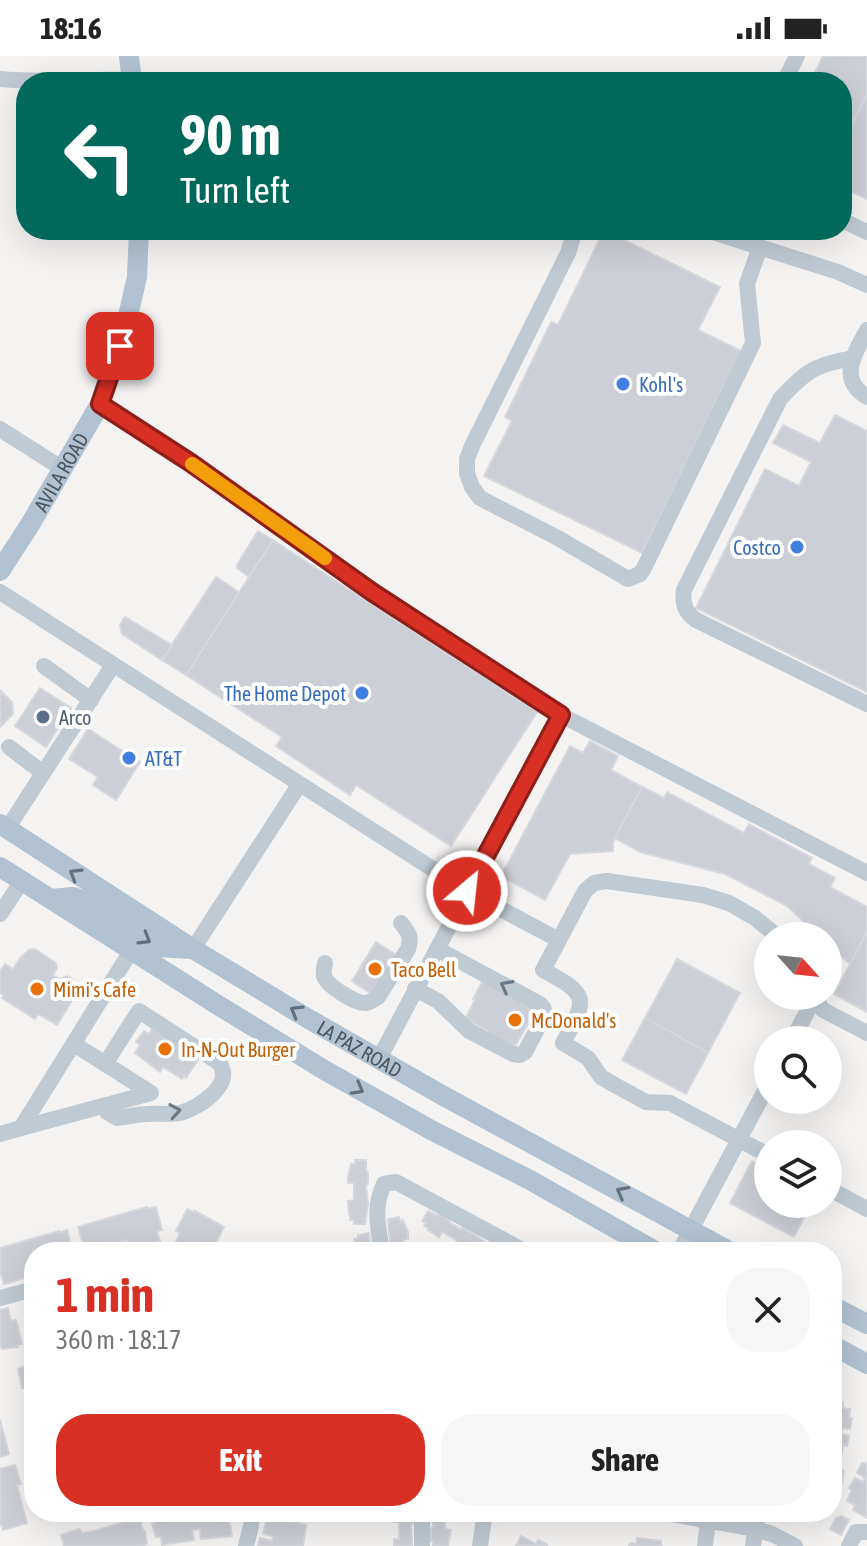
<!DOCTYPE html>
<html lang="en">
<head>
<meta charset="utf-8">
<style>
  body { margin:0; font-family:"Asap Condensed",sans-serif; background:#f6f6f6; color:#222; height:100vh; display:flex; flex-direction:column; font-size:30px; white-space:nowrap }
  * { box-sizing:border-box; margin:0 }
  p { font-size:26px; color:#767676 }
  .icon { flex:none; width:44px; height:44px; fill:none; stroke:currentColor; stroke-width:2; stroke-linecap:round; stroke-linejoin:round }
  .map { position:relative; flex:1; overflow:hidden }
  .side { position:absolute; left:24px; top:1186px; width:818px; height:280px; display:flex; flex-direction:column; background:#fff; border-radius:32px; box-shadow:0 8px 32px #0002 }
  .side>* { flex:none }
  .guide { position:absolute; left:16px; top:16px; width:836px; height:168px; border-radius:32px; box-shadow:0 8px 32px #0002; background:#00695c; color:#fff; overflow:hidden }
  .needle { width:52px; rotate:117deg }
  .controls { position:absolute; left:754px; top:866px; display:grid; gap:16px }
  .controls a { display:grid; place-items:center; width:88px; height:88px; border-radius:50%; background:#fff; box-shadow:0 8px 32px #0002; font-size:40px }
  .pin { position:absolute; display:grid; place-items:center; width:68px; height:68px; color:#fff; margin:-34px; border-radius:16px; box-shadow:0 4px 12px #0006 }
  .me { position:absolute; width:88px; margin:-44px; rotate:28deg; stroke-linejoin:round; filter:drop-shadow(0 0 6px #0008) }
  .turn { display:flex; align-items:center; gap:28px; height:168px; padding:0 32px; font-size:36px }
  .turn .icon { width:104px; height:104px; stroke-width:2.5 }
  .turn b { display:block; font-size:56px; line-height:68px }
  .round { display:grid; place-items:center; flex:none; width:84px; height:84px; border-radius:32px; background:#f6f6f6 }
  .head { display:flex; align-items:center; justify-content:space-between; height:136px; padding:0 32px }
  h1 { font-size:48px; font-weight:700; line-height:60px; color:#d93025 }
  .cta { display:flex; gap:16px; margin-top:auto; padding:16px 32px }
  .cta a { flex:1; height:92px; border-radius:32px; background:#d93025; color:#fff; font-size:32px; font-weight:700; line-height:92px; text-align:center }
  .cta a+a { background:#f6f6f6; color:#222 }
  .status { display:flex; justify-content:space-between; align-items:center; height:56px; padding:0 40px; background:#fff; direction:ltr }
  .status svg { height:22px; fill:currentColor }
  .map>svg:first-child { display:block }
</style>
</head>
<body>
<div class="status"><b>18:16</b><svg viewBox="0 0 49 12"><path d="M0 12V9h3v3zM5 12V6h3v6zM10 12V3h3v9zM15 12V0h3v12zM26 1h20v11H26zM47 4h2v5h-2z"/></svg></div>
<div class="map">
<svg width="867" height="1490" viewBox="0 0 867 1490">
  <rect width="100%" height="100%" fill="#f5f2f2"/>
  <g fill="#cccfd5" stroke="#d6d8de" stroke-width="2">
    <polygon points="823,0 867,0 867,38 847,79 842,77 842,26 810,26"/>
    <polygon points="867,38 867,143 842,131 842,89"/>
    <polygon points="604,174 720,231 698,274 741,295 642,497 484,420 512,365 505,361 551,266 558,269"/>
    <polygon points="835,359 867,375 867,636 696,552 765,413 799,430 811,406 773,387 783,369 820,387"/>
    <polygon points="258,475 273,484 249,521 237,512 237,509"/>
    <polygon points="273,484 537,656 451,790 356,729 350,739 276,690 282,681 186,619"/>
    <polygon points="216,521 239,536 186,619 162,604"/>
    <polygon points="125,561 172,589 162,604 122,578 120,569"/>
    <polygon points="40,632 71,652 46,691 15,670"/>
    <polygon points="0,634 12,646 13,658 0,671"/>
    <polygon points="88,673 140,706 116,744 93,729 98,721 69,703"/>
    <polygon points="590,685 618,700 611,714 642,731 613,787 613,795 570,798 545,844 501,820 570,690 583,697"/>
    <polygon points="642,731 664,742 667,736 744,777 749,768 812,802 809,808 835,822 830,831 867,851 867,876 850,908 828,888 828,880 819,880 787,850 725,818 640,796 615,782"/>
    <polygon points="867,876 867,956 834,938"/>
    <polygon points="376,886 398,900 373,939 352,925"/>
    <polygon points="35,893 56,907 57,912 53,919 60,923 67,920 72,923 73,927 71,930 78,935 57,969 38,958 35,963 2,942 4,939 0,937 0,915 5,908 13,913 20,902 29,894"/>
    <polygon points="677,903 740,937 708,997 645,962"/>
    <polygon points="483,924 538,951 515,990 511,988 510,990 487,977 488,975 465,963 475,944 473,943"/>
    <polygon points="645,962 708,997 686,1038 622,1004"/>
    <polygon points="154,969 199,998 196,1002 198,1004 186,1022 184,1020 182,1023 163,1011 160,1016 135,997 140,989 136,986 144,975 149,978"/>
    <polygon points="355,1104 366,1104 366,1115 368,1116 368,1128 366,1130 368,1148 365,1168 354,1168 354,1164 350,1164 350,1158 349,1158 348,1145 354,1144 354,1127 348,1127 348,1121 351,1108 355,1108"/>
    <polygon points="752,1105 768,1114 768,1148 811,1148 794,1181 730,1147"/>
    <polygon points="147,1151 148,1153 156,1151 162,1174 157,1175 160,1185 129,1193 127,1184 120,1186 122,1195 85,1195 78,1171"/>
    <polygon points="187,1153 195,1157 195,1155 224,1171 213,1193 209,1191 206,1196 196,1196 176,1186 180,1177 176,1175"/>
    <polygon points="428,1155 437,1159 439,1158 442,1160 449,1164 450,1167 461,1173 463,1172 484,1185 478,1195 474,1193 472,1196 460,1193 455,1189 457,1184 442,1176 439,1181 428,1174 429,1173 424,1170 426,1167 422,1165"/>
    <polygon points="399,1161 400,1165 403,1164 408,1176 408,1183 403,1184 405,1196 393,1196 392,1188 390,1187 388,1163"/>
    <polygon points="67,1174 73,1196 34,1196 34,1209 31,1210 34,1219 4,1228 1,1219 0,1219 0,1192 59,1175 59,1177"/>
    <polygon points="369,1177 370,1187 373,1188 373,1196 354,1196 354,1183 358,1182 358,1179"/>
    <polygon points="8,1252 11,1265 16,1264 22,1288 17,1289 18,1291 2,1293 0,1289 0,1254"/>
    <polygon points="34,1306 34,1356 27,1332 22,1332 18,1313"/>
    <polygon points="832,1344 843,1346 843,1352 850,1353 849,1362 852,1362 850,1373 842,1372 841,1378 849,1380 847,1390 843,1389 842,1397 835,1396 833,1404 841,1406 840,1414 844,1415 842,1426 833,1424 833,1430 841,1431 839,1443 835,1443 834,1452 832,1451"/>
    <polygon points="0,1364 9,1398 0,1401"/>
    <polygon points="867,1406 867,1462 853,1454 855,1449 847,1445 852,1434 849,1432 855,1422 863,1426 865,1422 857,1417 862,1407 866,1408"/>
    <polygon points="15,1409 21,1428 17,1429 27,1467 3,1474 2,1469 0,1470 0,1413"/>
    <polygon points="161,1456 235,1456 235,1461 229,1462 232,1480 201,1483 200,1473 192,1474 194,1484 162,1489 161,1481 156,1481 152,1468 154,1468 153,1457"/>
    <polygon points="394,1456 413,1456 413,1467 411,1469 412,1490 394,1490 394,1483 399,1483 399,1466 394,1466"/>
    <polygon points="431,1456 450,1456 445,1457 445,1473 451,1474 448,1490 433,1490 433,1486 431,1485 431,1473 433,1471 433,1459"/>
    <polygon points="841,1460 849,1464 841,1479 830,1473 836,1462"/>
    <polygon points="267,1461 281,1465 281,1462 306,1469 303,1490 258,1490 260,1482 272,1485 273,1480 263,1478"/>
    <polygon points="131,1464 132,1467 141,1465 143,1475 145,1475 147,1488 142,1490 64,1490 61,1479 79,1473 82,1477 94,1475"/>
    <polygon points="521,1480 536,1488 538,1484 548,1489 516,1490"/>
    <polygon points="637,1482 661,1485 661,1490 663,1490 629,1490 630,1487 637,1488"/>
  </g>
  <g fill="none" stroke-linecap="round" stroke-linejoin="round">
    <g stroke="#c0cad2" stroke-width="16">
      <path d="M0,23c56,5 110,-3 166,3"/>
      <polyline points="784,26 797,0"/>
      <polyline points="842,164 867,176"/>
      <polyline points="575,174 568,197 472,390 467,403 467,417 472,431 480,442 556,481 628,523 640,518 644,512 753,287 747,228 760,191"/>
      <polyline points="706,174 838,216 867,229"/>
      <path d="M867,274c-12,23 -30,49 0,67"/>
      <path d="M853,302c-39,7 -47,13 -73,41l-96,191c-2,14 1,22 12,30l171,84"/>
      <polyline points="100,348 191,407 372,536 561,659 867,817"/>
      <polyline points="0,373 63,413"/>
      <polyline points="0,536 467,835 559,884 585,835 594,827 607,825 703,839 729,847 755,862 777,880"/>
      <polyline points="44,610 91,644"/>
      <polyline points="9,691 43,717"/>
      <polyline points="7,773 113,609"/>
      <polyline points="0,858 22,825"/>
      <path d="M559,884l-16,30c47,25 44,28 20,73l25,15 13,19 12,7 33,18 24,1 98,52"/>
      <polyline points="193,893 299,729"/>
      <path d="M325,907c-1,5 -2,7 -1,13 3,10 32,28 42,27 6,-1 7,-3 12,-6l30,-48c4,-12 1,-16 -7,-26"/>
      <polyline points="415,933 438,945 469,975 513,998 520,999 525,996 544,960 544,953 540,948 437,893"/>
      <polyline points="813,940 823,954 867,977"/>
      <polyline points="792,984 814,943"/>
      <polyline points="379,1003 561,659"/>
      <path d="M105,1008l34,-53 79,51c19,21 -19,46 -38,51 -10,2 -22,0 -32,1 -10,0 -21,3 -31,4l-10,-6 -1,-7"/>
      <polyline points="21,1072 151,1037 74,988"/>
      <polyline points="0,1078 21,1072 131,895"/>
      <polyline points="828,1132 867,1153"/>
      <path d="M382,1196c-4,-25 -9,-45 2,-68l12,-2 130,70"/>
      <polyline points="679,1196 768,1029"/>
      <polyline points="0,1242 34,1233"/>
      <polyline points="660,1456 755,1473 772,1478 795,1490"/>
      <polyline points="246,1490 251,1470 252,1456"/>
      <polyline points="422,1490 422,1456"/>
      <polyline points="480,1490 485,1456"/>
      <polyline points="705,1490 709,1456"/>
      <polyline points="753,1490 758,1456"/>
      <polyline points="849,1490 856,1476 867,1476"/>
    </g>
    <g stroke="#b1c2d2" stroke-width="20">
      <polyline points="129,0 132,26"/>
      <path id="s1" d="M0,515l31,-48 69,-119 26,-79 11,-48 2,-47"/>
      <path id="s2" d="M0,768l193,125 114,69 133,76 291,158"/>
      <polyline points="0,811 221,951 326,1015 431,1074 530,1124 657,1196"/>
      <polyline points="51,843 73,841 87,846 158,891 190,893"/>
      <polyline points="832,1250 867,1268"/>
      <polyline points="832,1289 867,1308"/>
    </g>
  </g>
  <defs><path id="oneway-chevron" d="M-2-3.5L2.5 0L-2 3.5" fill="none" stroke-width="1.6" stroke-linecap="round" stroke-linejoin="round" transform="scale(2)"/></defs>
  <g stroke="#62717e">
    <use href="#oneway-chevron" transform="translate(75 818) rotate(-148)"/>
    <use href="#oneway-chevron" transform="translate(145 883) rotate(31)"/>
    <use href="#oneway-chevron" transform="translate(296 955) rotate(-149)"/>
    <use href="#oneway-chevron" transform="translate(358 1033) rotate(29)"/>
    <use href="#oneway-chevron" transform="translate(622 1136) rotate(-152)"/>
  </g>
  <g stroke="#6c7984">
    <use href="#oneway-chevron" transform="translate(506 930) rotate(-152)"/>
    <use href="#oneway-chevron" transform="translate(175 1055) rotate(-9)"/>
  </g>
  <g fill="none" stroke-linecap="round" stroke-linejoin="round">
    <defs>
      <polyline id="route" points="120,290 100,348 191,407 372,536 561,659 467,835"/>
    </defs>
    <use href="#route" stroke="#8d1f18" stroke-width="20"/>
    <use href="#route" stroke="#d93025" stroke-width="14"/>
    <polyline stroke="#f59e0b" stroke-width="14" points="192,408 325,502"/>
  </g>
  <g fill="#3f7fe0" stroke="#fff" stroke-width="3">
    <circle cx="623" cy="328" r="8"/>
    <circle cx="797" cy="491" r="8"/>
    <circle cx="362" cy="637" r="8"/>
    <circle cx="129" cy="702" r="8"/>
  </g>
  <circle fill="#5c6f8a" stroke="#fff" stroke-width="3" cx="43" cy="661" r="8"/>
  <g fill="#e8710a" stroke="#fff" stroke-width="3">
    <circle cx="375" cy="913" r="8"/>
    <circle cx="37" cy="933" r="8"/>
    <circle cx="515" cy="964" r="8"/>
    <circle cx="165" cy="993" r="8"/>
  </g>
  <g text-anchor="middle" dominant-baseline="central" stroke-width="8" stroke-linejoin="round" paint-order="stroke">
    <g font-size="20" fill="#366cbe" stroke="#fff" text-anchor="start">
      <text x="639" y="328">Kohl's</text>
      <text x="781" y="491" text-anchor="end">Costco</text>
      <text x="346" y="637" text-anchor="end">The Home Depot</text>
      <text x="145" y="702">AT&amp;T</text>
    </g>
    <g font-size="20" fill="#485662" stroke="#fff">
      <text stroke="none"><textPath href="#s1" startOffset="116">AVILA ROAD</textPath></text>
      <text stroke="none"><textPath href="#s2" startOffset="424">LA PAZ ROAD</textPath></text>
    </g>
    <g font-size="20" fill="#4e5e75" stroke="#fff" text-anchor="start">
      <text x="59" y="661">Arco</text>
    </g>
    <g font-size="20" fill="#c56008" stroke="#fff" text-anchor="start">
      <text x="391" y="913">Taco Bell</text>
      <text x="53" y="933">Mimi's Cafe</text>
      <text x="531" y="964">McDonald's</text>
      <text x="181" y="993">In-N-Out Burger</text>
    </g>
  </g>
</svg>
<div class="controls">
<a><svg class="needle" viewBox="-14 -14 28 28"><path d="M0-13l5 13h-10z" fill="#e53935"/><path d="M0 13l5-13h-10z" fill="#767676"/></svg></a>
<a><svg class="icon" aria-label="search" viewBox="0 0 24 24"><circle cx="10" cy="10" r="6"/><path d="M15 15l6 6"/></svg></a>
<a><svg class="icon" aria-label="layers" viewBox="0 0 24 24"><path d="M12 4l9 5-9 5-9-5zM3 14l9 5 9-5"/></svg></a>
</div>
<div class="pin" style="left:120px;top:290px;background:#d93025"><svg class="icon" aria-label="arrive" viewBox="0 0 24 24"><path d="M6 21V4h12l-3 4 3 4H6"/></svg></div>
<svg class="me" style="left:467px;top:835px" viewBox="-20 -20 40 40"><circle r="17" fill="#d93025" stroke="#fff" stroke-width="3"/><path d="M0-11L8 9 0 5-8 9z" fill="#fff"/></svg>
<div class="guide">
<div class="turn"><svg class="icon" aria-label="left" viewBox="0 0 24 24"><path d="M17 20v-9H6M10 6l-5 5 5 5"/></svg><div><b>90 m</b>Turn left</div></div>
</div>
<section class="side">
<div class="head"><div><h1>1 min</h1><p>360 m · 18:17</p></div><a class="round"><svg class="icon" aria-label="close" viewBox="0 0 24 24"><path d="M6 6l12 12M18 6L6 18"/></svg></a></div>
<div class="cta"><a>Exit</a><a>Share</a></div>
</section>
</div>
</body>
</html>
